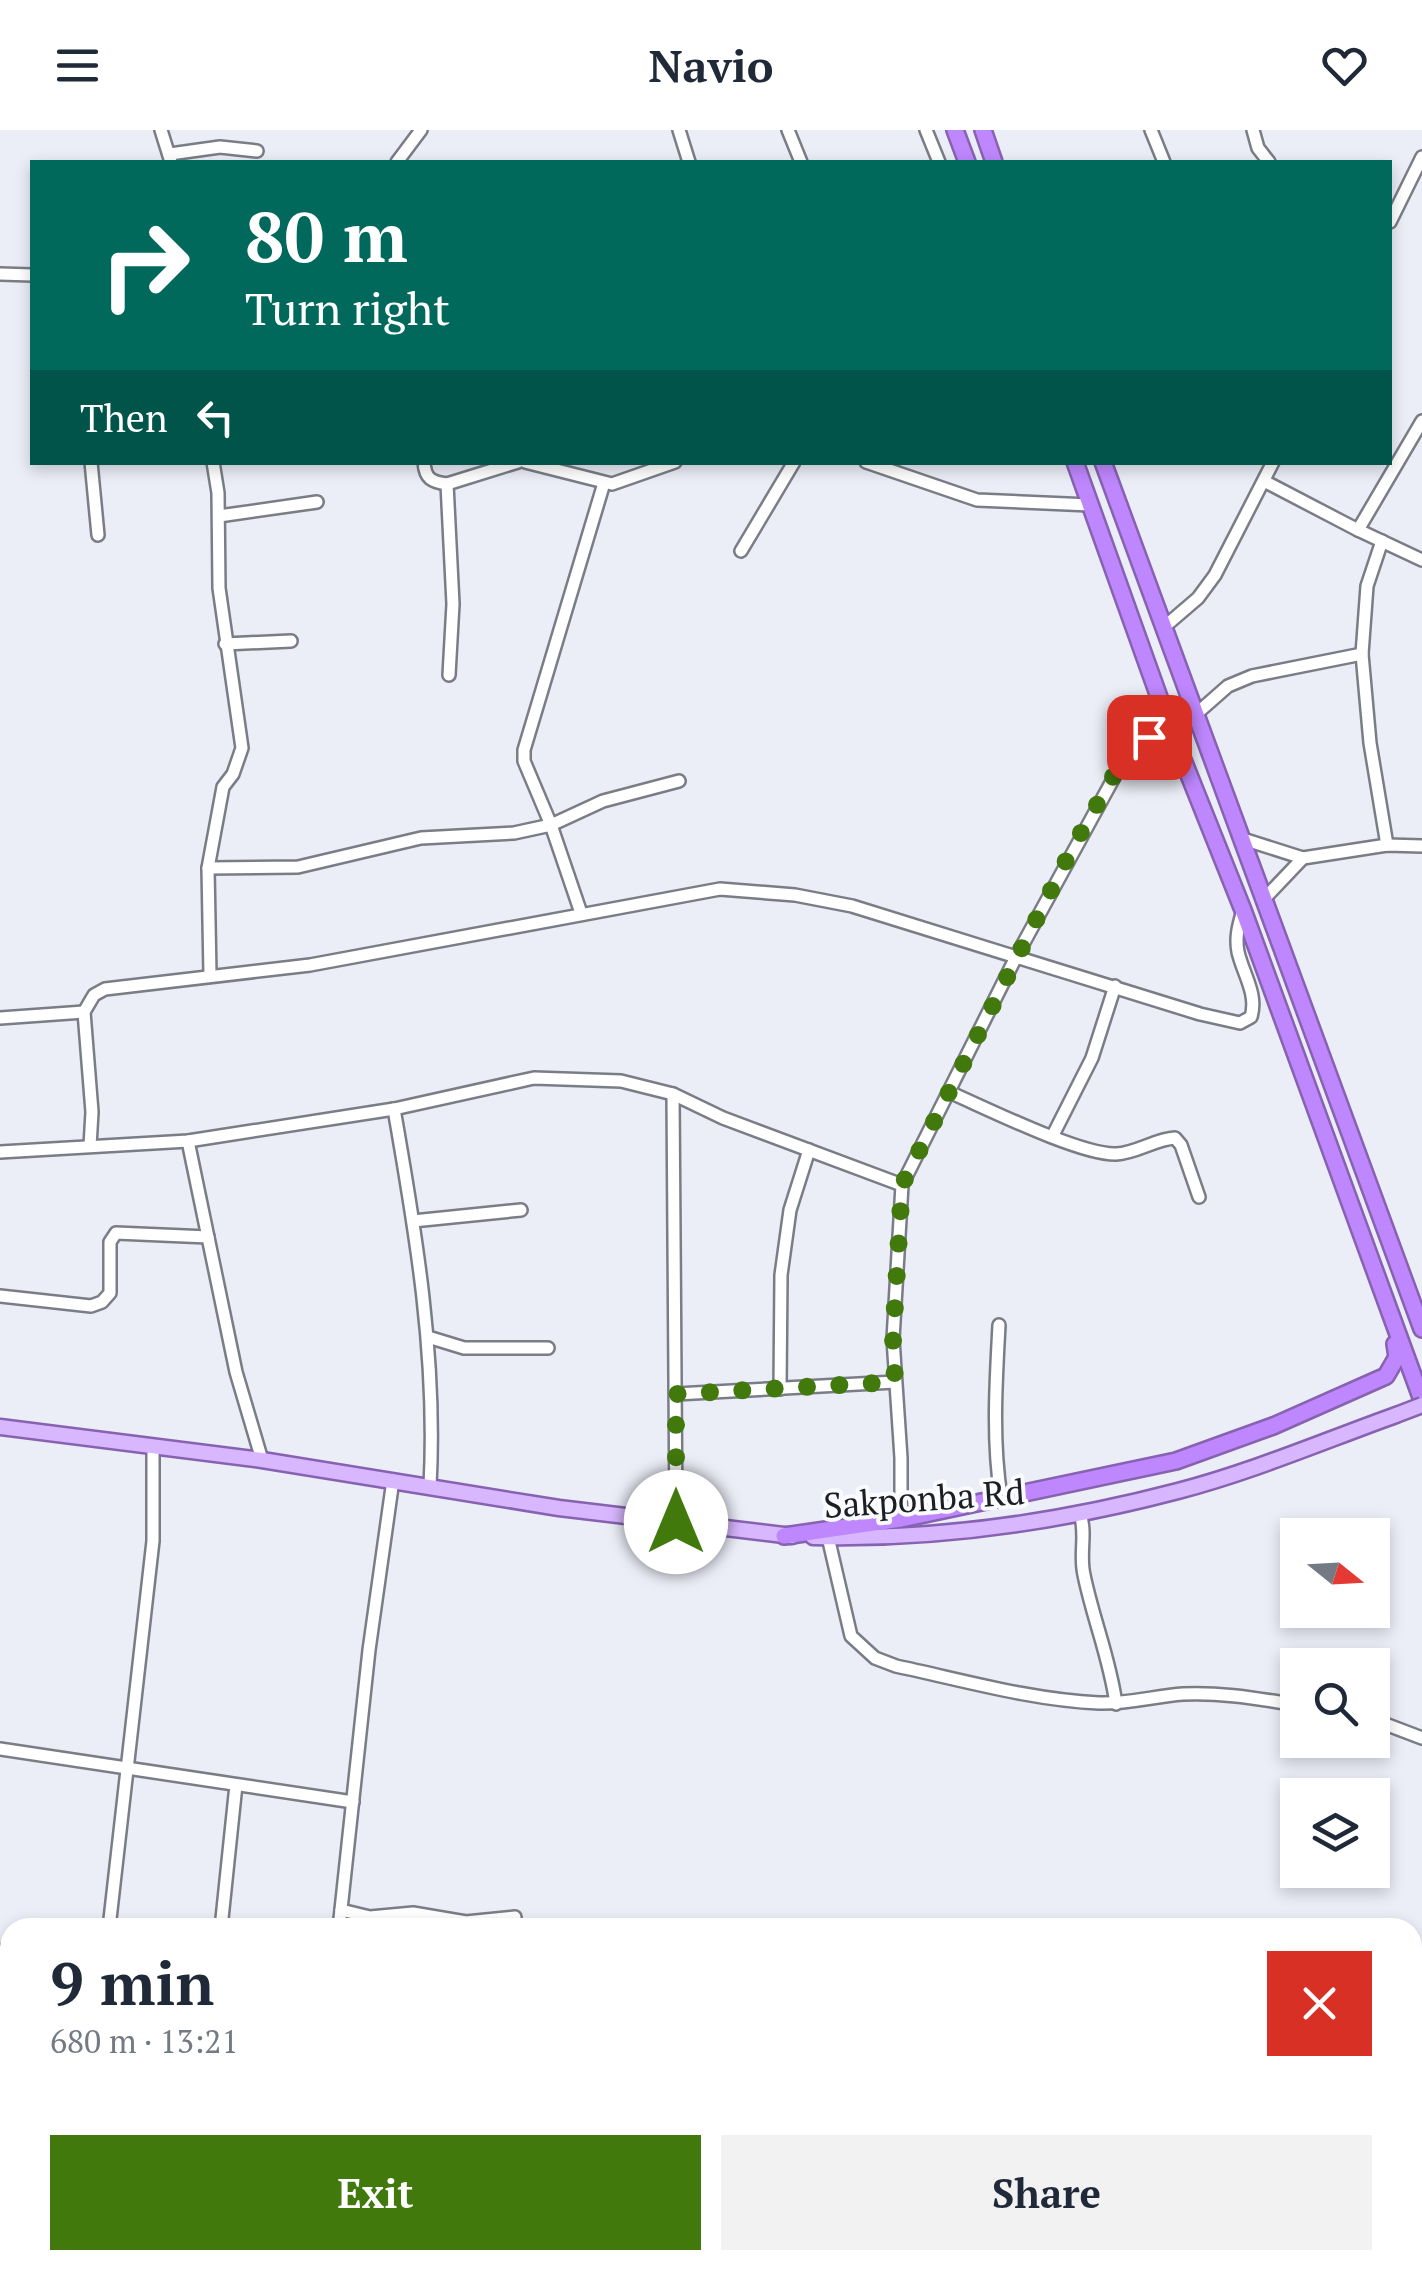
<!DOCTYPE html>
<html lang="en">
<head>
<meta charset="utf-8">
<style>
  body { margin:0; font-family:"PT Serif",serif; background:#f2f2f3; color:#1f2937; height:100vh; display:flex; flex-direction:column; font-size:38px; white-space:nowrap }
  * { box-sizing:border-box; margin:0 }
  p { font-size:32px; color:#747a83 }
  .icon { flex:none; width:55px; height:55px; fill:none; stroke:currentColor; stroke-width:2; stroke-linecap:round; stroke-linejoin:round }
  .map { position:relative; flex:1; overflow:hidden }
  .panel { position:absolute; left:0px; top:1788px; width:1422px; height:352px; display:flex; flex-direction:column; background:#fff; border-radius:30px 30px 0 0; box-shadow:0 5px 15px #0003 }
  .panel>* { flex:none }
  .top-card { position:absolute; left:30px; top:30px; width:1362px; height:305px; border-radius:0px; box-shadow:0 5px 15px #0003; background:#00695c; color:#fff; overflow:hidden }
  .needle { width:65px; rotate:108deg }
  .buttons { position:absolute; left:1280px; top:1388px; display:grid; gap:20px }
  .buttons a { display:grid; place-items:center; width:110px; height:110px; border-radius:0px; background:#fff; box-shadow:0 5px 15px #0003; font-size:50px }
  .pin { position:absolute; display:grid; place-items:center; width:85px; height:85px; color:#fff; margin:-42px; border-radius:20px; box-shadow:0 5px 15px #0006 }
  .me { position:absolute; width:110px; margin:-55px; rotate:0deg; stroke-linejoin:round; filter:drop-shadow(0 0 8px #0008) }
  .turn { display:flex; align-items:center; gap:35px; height:210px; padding:0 50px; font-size:45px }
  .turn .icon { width:130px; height:130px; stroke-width:2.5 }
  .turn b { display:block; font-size:70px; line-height:85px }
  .then { display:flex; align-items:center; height:95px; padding:0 50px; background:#0003; gap:20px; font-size:38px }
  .round { display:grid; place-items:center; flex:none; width:105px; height:105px; border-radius:0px; background:#f2f2f3 }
  .headline { display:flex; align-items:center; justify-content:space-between; height:170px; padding:0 50px }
  h1 { font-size:60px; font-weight:700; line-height:75px }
  .button { display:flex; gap:20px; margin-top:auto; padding:20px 50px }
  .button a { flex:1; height:115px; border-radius:0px; background:#41790d; color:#fff; font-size:40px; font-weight:700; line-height:115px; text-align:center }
  .button a+a { background:#f2f2f3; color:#1f2937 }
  header { display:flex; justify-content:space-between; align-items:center; height:130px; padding:0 50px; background:#fff; font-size:45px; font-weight:700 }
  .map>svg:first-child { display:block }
</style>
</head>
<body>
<header><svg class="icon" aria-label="menu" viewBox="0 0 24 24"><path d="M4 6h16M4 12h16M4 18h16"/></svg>Navio<svg class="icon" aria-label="heart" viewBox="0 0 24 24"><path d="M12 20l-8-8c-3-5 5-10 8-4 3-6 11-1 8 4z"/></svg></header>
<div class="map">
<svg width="1422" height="2139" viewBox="0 0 1422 2139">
  <rect width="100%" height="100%" fill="#ebedf7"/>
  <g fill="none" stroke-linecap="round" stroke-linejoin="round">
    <defs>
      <g id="minor">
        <polyline points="161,0 171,32"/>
        <polyline points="679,0 689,32"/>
        <polyline points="788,0 801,32"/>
        <polyline points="926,0 939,32"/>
        <polyline points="1151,0 1164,32"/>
        <polyline points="1253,0 1258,18 1269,32"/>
        <polyline points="170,24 220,17 257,21"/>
        <polyline points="397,32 421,0"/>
        <polyline points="1390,92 1422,27"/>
        <polyline points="0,144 32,145"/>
        <polyline points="1422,291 1358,400 1422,430"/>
        <polyline points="91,332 98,405"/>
        <path d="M424,332c1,17 8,20 23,22"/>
        <polyline points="525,332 612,354 675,332"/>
        <polyline points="866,332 977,370 1090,375"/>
        <polyline points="1264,351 1358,400"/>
        <polyline points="219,386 317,372"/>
        <polyline points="1382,411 1367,456 1362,524 1370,613 1387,715"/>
        <polyline points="741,421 794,332"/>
        <polyline points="1163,498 1198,468 1215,445 1273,332"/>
        <polyline points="225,514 291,511"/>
        <polyline points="449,545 453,474 447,354 518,332"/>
        <polyline points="1195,585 1228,556 1252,546 1362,524"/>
        <polyline points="1240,708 1303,728 1387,715 1422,716"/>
        <polyline points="208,738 298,737 421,708 514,703 551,695 603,671 679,651"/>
        <polyline points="1263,770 1303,728"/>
        <polyline points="581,783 551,695 524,631 524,620 604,353"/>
        <polyline points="210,845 208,738 223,657 233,644 242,618 219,458 218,363 213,332"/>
        <polyline points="0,888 84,882"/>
        <path d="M949,962c37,16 131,63 167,62 21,-1 39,-15 59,-16l6,7 18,52"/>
        <polyline points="673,964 676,1392"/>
        <path d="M394,979c22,125 43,250 36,377"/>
        <polyline points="1053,1005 1092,928 1115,856"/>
        <polyline points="188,1011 236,1242 262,1330"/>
        <path d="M90,1016l2,-34 -8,-100 10,-17 11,-6 205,-24 410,-76 75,6 57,11 348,108 40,9 11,-6c7,-23 -8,-43 -13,-65 -3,-15 1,-28 5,-42"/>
        <polyline points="0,1022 188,1011 394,979 534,948 621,951 673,964 723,988 902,1055"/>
        <polyline points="413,1091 521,1080"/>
        <polyline points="0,1166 91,1176 102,1172 110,1163 110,1112 116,1103 208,1107"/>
        <path d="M999,1195c-3,57 -7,114 2,172"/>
        <polyline points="428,1207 464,1218 548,1218"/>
        <polyline points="780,1259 781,1145 790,1080 809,1020"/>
        <polyline points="676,1264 895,1252"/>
        <path d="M1080,1383c7,22 -1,40 4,62 9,44 26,84 32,129"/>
        <polyline points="901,1389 901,1328 893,1209 902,1055 1017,825 1123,631 1135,618 1169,595"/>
        <path d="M828,1407l23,99 24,22 21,8c66,14 135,34 203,37 29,1 56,-7 84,-9 39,-2 76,5 115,11"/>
        <polyline points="1372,1589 1422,1608"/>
        <polyline points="0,1619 353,1672"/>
        <polyline points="341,1780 370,1787 413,1783 466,1792 515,1787"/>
        <polyline points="109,1798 153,1411 153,1317"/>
        <polyline points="221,1798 236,1655"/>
        <polyline points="339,1798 369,1520 393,1350"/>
        <polyline points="0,1828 10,1812"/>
        <polyline points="0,2072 10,2075"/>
        <polyline points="215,2130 249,2139"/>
        <polyline points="82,2139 86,2130"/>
        <polyline points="301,2139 302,2130"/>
      </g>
      <g id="major">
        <polyline points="0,1297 262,1330 559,1378 792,1406"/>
        <path d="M813,1407c122,3 247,-15 365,-46 73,-19 146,-50 218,-76"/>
      </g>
      <g id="highway">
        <polyline points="955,0 967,32"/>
        <polyline points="983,0 994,32"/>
        <polyline points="1075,332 1169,595 1243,780 1422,1270"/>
        <polyline points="1103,332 1422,1199"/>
        <polyline points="784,1406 901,1389 1176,1331 1273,1296 1386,1246 1397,1227 1395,1214"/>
      </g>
    </defs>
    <use href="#minor" stroke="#7b7d86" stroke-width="16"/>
    <use href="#major" stroke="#8662b0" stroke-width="19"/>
    <use href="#highway" stroke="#8662b0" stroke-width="20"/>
    <use href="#minor" stroke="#fff" stroke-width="11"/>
    <use href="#major" stroke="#d8b7fe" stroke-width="14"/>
    <use href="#highway" stroke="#be87fd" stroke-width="15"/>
    <defs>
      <polyline id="major-bridge" points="1396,1285 1422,1275"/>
    </defs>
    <use href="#major-bridge" stroke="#8662b0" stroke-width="19" stroke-linecap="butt"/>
    <use href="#major-bridge" stroke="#d8b7fe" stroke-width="14"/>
  </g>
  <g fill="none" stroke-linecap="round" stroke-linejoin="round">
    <polyline stroke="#41790d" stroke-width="18" stroke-dasharray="0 32.4" points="676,1392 676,1264 895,1252 893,1209 902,1055 1074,715 1122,631 1149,607"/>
  </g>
  <g text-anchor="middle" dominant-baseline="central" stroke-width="8" stroke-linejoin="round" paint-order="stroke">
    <g font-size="35" fill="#1d1e21" stroke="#fafbff">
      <text transform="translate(924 1368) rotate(-4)">Sakponba Rd</text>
    </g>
  </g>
</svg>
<div class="buttons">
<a><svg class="needle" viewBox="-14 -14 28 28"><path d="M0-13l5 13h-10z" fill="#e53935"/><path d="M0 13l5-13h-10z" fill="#747a83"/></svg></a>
<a><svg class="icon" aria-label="search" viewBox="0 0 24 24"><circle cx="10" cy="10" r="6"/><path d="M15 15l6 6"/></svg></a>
<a><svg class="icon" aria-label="layers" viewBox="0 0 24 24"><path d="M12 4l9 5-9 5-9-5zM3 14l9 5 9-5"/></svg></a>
</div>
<div class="pin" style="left:1149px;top:607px;background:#d93025"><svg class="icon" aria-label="arrive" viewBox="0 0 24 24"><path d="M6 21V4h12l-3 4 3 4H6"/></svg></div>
<svg class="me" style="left:676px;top:1392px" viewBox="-20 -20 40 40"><circle r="19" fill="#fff"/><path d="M0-13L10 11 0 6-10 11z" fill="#41790d"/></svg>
<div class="top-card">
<div class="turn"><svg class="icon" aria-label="right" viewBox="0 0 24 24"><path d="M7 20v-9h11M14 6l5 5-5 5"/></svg><div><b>80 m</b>Turn right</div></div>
<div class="then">Then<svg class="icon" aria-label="left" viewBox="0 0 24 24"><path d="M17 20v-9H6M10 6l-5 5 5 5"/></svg></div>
</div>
<section class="panel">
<div class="headline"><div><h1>9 min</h1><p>680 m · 13:21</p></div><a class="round" style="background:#d93025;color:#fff"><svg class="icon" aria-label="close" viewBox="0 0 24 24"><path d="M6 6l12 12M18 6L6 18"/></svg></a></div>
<div class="button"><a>Exit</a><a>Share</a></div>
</section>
</div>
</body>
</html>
